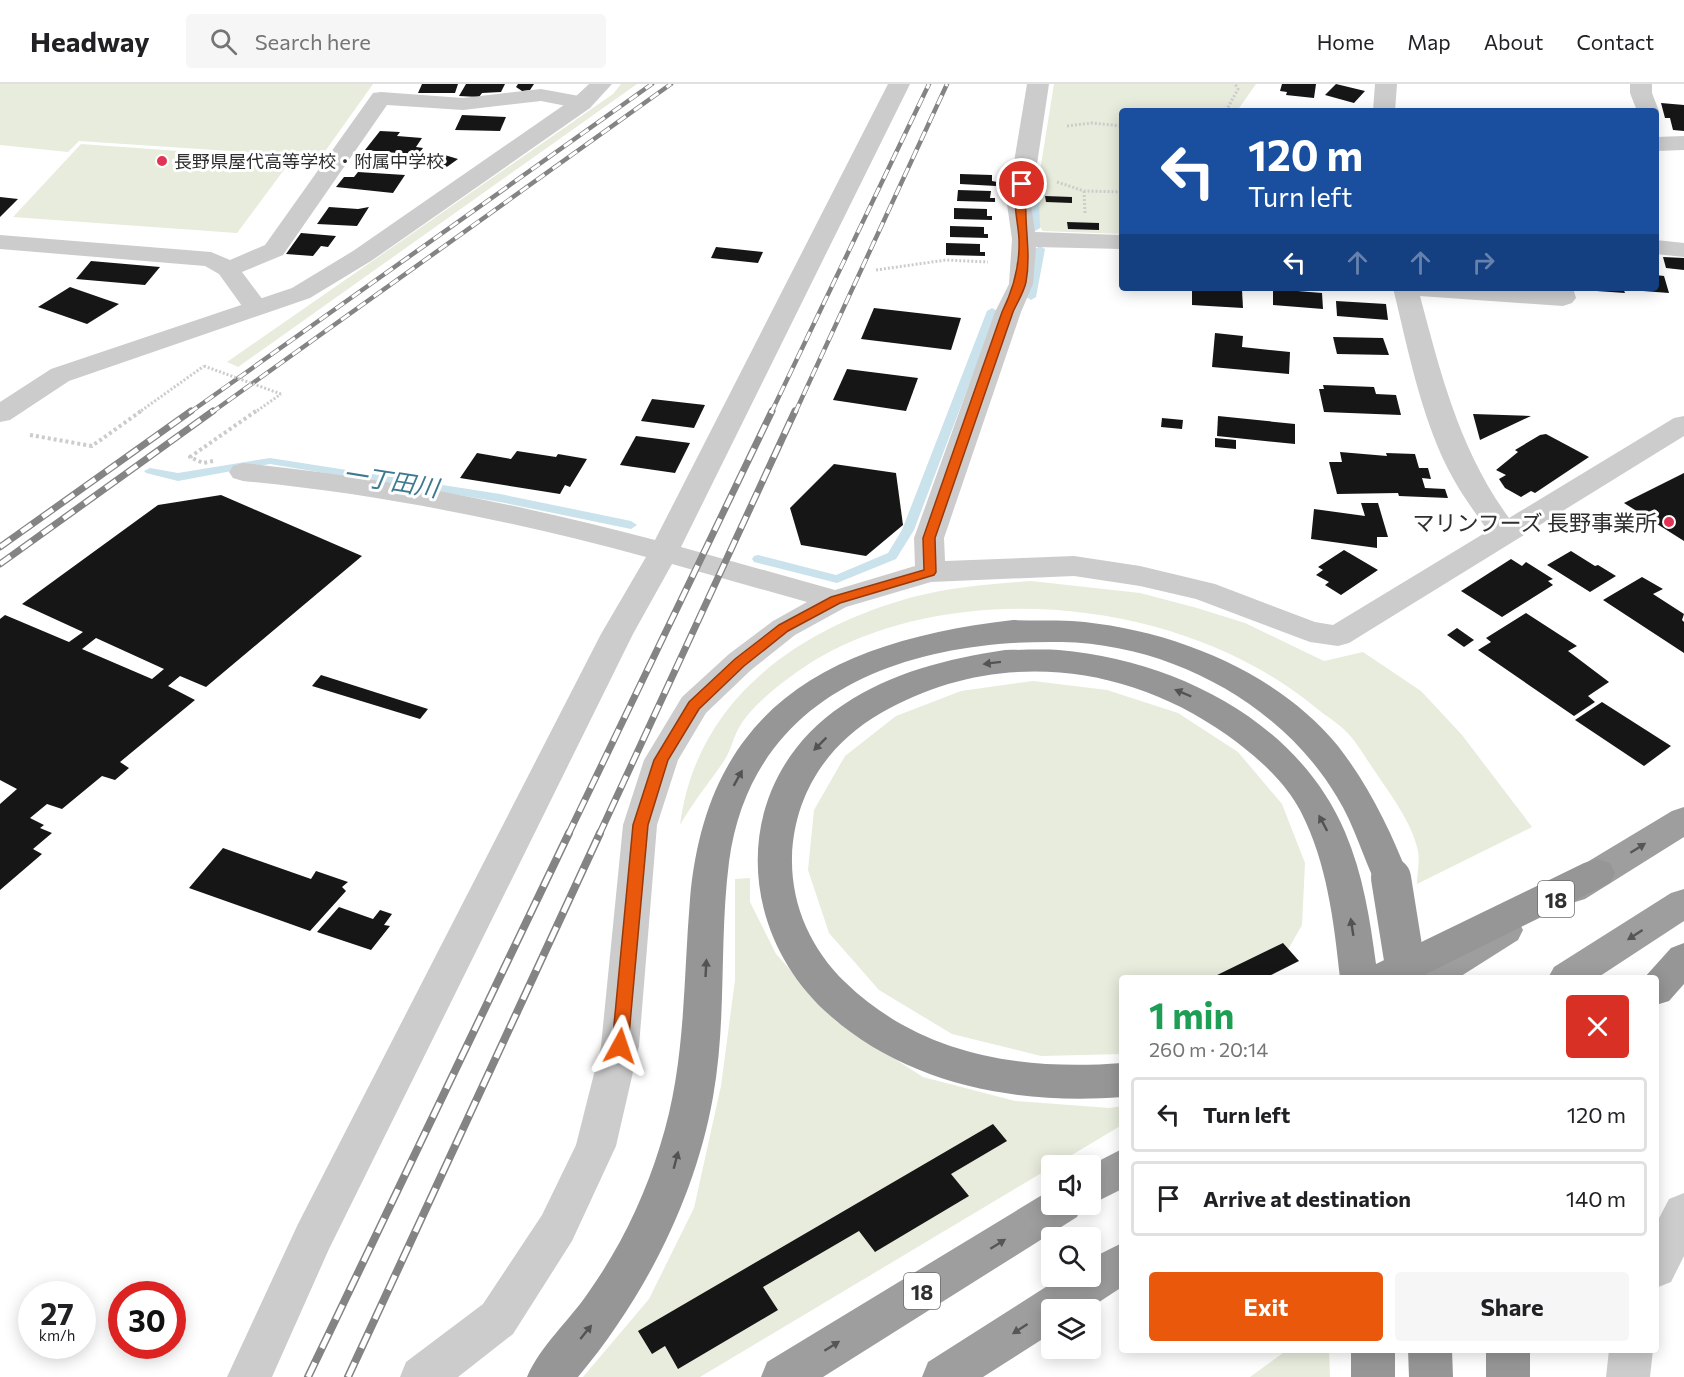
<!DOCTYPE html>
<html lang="en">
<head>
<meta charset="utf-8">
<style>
  body { margin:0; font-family:Commissioner,"Noto Sans JP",sans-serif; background:#f6f6f6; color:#202124; height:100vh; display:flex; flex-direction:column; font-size:22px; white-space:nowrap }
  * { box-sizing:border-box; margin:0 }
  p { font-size:20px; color:#757577 }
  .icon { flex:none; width:33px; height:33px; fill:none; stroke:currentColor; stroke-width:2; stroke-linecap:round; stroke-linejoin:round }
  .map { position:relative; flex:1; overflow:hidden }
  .drawer { position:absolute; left:1119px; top:891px; width:540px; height:378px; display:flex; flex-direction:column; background:#fff; border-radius:6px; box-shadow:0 3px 15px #0003 }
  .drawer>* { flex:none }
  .guide { position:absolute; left:1119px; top:24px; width:540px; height:183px; border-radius:6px; box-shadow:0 3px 15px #0003; background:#1a4fa0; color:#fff; overflow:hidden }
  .fabs { position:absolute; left:1041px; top:1071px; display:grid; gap:12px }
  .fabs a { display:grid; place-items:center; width:60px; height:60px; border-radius:6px; background:#fff; box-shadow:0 3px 15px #0003; font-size:30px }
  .speed { position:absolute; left:18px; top:1197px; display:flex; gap:12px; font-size:30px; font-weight:700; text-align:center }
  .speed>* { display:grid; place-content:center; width:78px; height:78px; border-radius:50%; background:#fff; box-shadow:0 3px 15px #0003; line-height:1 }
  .speed small { font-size:15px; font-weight:400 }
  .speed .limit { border:9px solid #d22; background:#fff; color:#111 }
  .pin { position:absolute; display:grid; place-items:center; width:51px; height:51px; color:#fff; margin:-26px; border:3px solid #fff; border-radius:50%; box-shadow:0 2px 6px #0007 }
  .me { position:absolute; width:66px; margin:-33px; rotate:5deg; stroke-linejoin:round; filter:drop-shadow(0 0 4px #0008) }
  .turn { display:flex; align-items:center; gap:21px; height:126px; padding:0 30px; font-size:27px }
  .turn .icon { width:78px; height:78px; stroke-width:2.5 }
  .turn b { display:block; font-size:42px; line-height:51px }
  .lanes { display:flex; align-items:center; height:57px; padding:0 30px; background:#0003; justify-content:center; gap:30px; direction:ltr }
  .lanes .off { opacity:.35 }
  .round { display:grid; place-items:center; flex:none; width:63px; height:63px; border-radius:6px; background:#f6f6f6 }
  .overview { display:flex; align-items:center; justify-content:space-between; height:102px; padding:0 30px }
  h1 { font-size:36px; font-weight:700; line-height:45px; color:#1e9e55 }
  .button { display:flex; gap:12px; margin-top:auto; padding:12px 30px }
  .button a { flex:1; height:69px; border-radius:6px; background:#ea580c; color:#fff; font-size:24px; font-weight:700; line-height:69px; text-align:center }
  .button a+a { background:#f6f6f6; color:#202124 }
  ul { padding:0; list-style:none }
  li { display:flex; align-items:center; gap:18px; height:75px; margin:0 12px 9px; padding:0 18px; border:3px solid #e0e0e0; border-radius:6px }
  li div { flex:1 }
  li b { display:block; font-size:22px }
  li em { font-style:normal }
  header { display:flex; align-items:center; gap:36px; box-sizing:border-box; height:84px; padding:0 30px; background:#fff; border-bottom:2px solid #e0e0e0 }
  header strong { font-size:28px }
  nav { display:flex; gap:33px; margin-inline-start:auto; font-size:21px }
  .search { width:420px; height:54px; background:#f6f6f6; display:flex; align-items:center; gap:15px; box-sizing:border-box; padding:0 21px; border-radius:6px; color:#757577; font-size:22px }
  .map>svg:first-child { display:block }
</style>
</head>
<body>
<header>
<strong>Headway</strong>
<div class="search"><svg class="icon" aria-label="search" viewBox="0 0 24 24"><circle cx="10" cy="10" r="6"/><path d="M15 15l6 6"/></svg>Search here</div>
<nav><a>Home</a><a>Map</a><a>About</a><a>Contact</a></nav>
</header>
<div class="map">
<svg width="1684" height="1293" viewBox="0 0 1684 1293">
  <rect width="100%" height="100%" fill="#fff"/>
  <g fill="#e7ecdd">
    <polygon points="0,0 373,0 321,73 79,57 68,68 0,61"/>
    <polygon points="621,0 637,0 238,283 227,278 613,10"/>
    <polygon points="1054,0 1256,0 1237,27 1122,27 1122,150 1043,147 1040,143 1039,93"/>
    <polygon points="81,60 292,75 237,149 13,133"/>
    <path d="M1031,497l109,12 57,15 48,15 79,38 39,-9 58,39 41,44 70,92 -115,57c0,-10 3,-23 1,-33 -6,-29 -28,-57 -44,-81 -7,-10 -14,-22 -22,-32 -9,-12 -25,-21 -37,-31 -125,-103 -336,-130 -482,-57 -28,14 -77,49 -93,76 -7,11 -9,25 -16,35 -15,22 -31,41 -44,64 16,-126 119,-197 233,-228 38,-10 79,-13 118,-16z"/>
    <polygon points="1033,597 1107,606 1178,629 1238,668 1282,720 1305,779 1302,841 1272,894 1122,894 1122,970 1041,972 952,950 879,906 829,849 808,786 814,726 845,672 896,632 961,607"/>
    <polygon points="750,794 750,818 776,870 837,938 923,993 1015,1017 1110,1024 1122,1022 1122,1041 700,1293 583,1293 649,1215 694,1124 721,1002 735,896 735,795"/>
    <polygon points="1287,1266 1329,1266 1330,1293 1250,1293"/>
  </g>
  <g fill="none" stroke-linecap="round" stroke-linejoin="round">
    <g fill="#c9e2eb" fill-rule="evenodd">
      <polygon points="1034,79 1039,82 1040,144 1035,147 1030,144 1029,82"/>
      <polygon points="1040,162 1045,165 1036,213 1031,216 1026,213 1035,165"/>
      <polygon points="992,224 997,227 914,446 896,475 837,499 754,478 752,475 754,472 758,471 836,491 888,469 902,446 987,227"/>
      <polygon points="270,374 500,410 631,437 637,441 631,445 500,418 270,380 178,397 146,389 144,387 150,384 178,389"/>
    </g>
  </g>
  <g fill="#161616" fill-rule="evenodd">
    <polygon points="422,0 458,0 455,9 418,9"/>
    <polygon points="466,0 505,0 501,8 482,9 479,13 459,12"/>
    <polygon points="518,0 534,0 530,6 522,7 516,3"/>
    <polygon points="1282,0 1316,0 1314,14 1286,11 1287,8 1280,7"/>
    <polygon points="1336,0 1365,7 1354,19 1325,11"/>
    <polygon points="1661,19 1684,21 1684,47 1673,46 1670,34 1665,34"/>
    <polygon points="462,31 506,33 500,47 455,46"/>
    <polygon points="380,47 400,48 397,52 422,54 416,63 423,64 418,71 365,66"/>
    <polygon points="438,69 458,75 444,85 429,81 435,74 432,73"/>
    <polygon points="358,88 405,91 393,109 336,103 344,93 354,93"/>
    <polygon points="960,90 992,91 992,97 997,98 996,102 960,100"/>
    <polygon points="958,106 991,107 990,114 995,114 995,118 957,117"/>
    <polygon points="1045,112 1072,113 1072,119 1046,118"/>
    <polygon points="0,113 18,115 0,133"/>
    <polygon points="329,123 358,125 369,123 357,142 317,140"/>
    <polygon points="954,124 987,125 987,132 992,132 992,136 954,135"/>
    <polygon points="1067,138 1099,139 1099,146 1068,145"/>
    <polygon points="950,142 984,143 984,150 988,150 988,154 950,153"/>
    <polygon points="301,149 336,152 328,163 321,162 313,172 286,170"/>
    <polygon points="946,159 980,160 980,168 985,168 985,172 946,171"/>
    <polygon points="716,163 763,168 758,179 711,174"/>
    <polygon points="1663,173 1684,174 1684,186 1666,184"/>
    <polygon points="91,177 160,183 145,201 76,195"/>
    <polygon points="1656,191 1664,192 1669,209 1630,206 1656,204"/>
    <polygon points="70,203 119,220 87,240 38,223"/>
    <polygon points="1192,204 1242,206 1243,224 1192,221"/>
    <polygon points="1582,204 1623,204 1625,209 1582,206"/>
    <polygon points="1273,205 1322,209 1323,225 1273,221"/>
    <polygon points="1336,217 1386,220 1388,236 1337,232"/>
    <polygon points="874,224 961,234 951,266 861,255"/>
    <polygon points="1215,249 1243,252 1242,263 1290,268 1289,290 1212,283"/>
    <polygon points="1333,253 1383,254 1389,271 1337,270"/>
    <polygon points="847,285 918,294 906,327 833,316"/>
    <polygon points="1323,301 1374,303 1376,310 1396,311 1401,331 1324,328 1319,305 1324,305"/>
    <polygon points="652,315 705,321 694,344 641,337"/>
    <polygon points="1473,330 1531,332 1480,356"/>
    <polygon points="1218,332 1295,340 1295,360 1217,352"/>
    <polygon points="1162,334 1183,336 1182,345 1161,343"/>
    <polygon points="1546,350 1589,373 1535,409 1531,407 1521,413 1505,404 1499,395 1506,391 1496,386 1518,368 1515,366 1540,351"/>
    <polygon points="636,352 690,359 675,389 620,381"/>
    <polygon points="1215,354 1236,356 1236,365 1215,363"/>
    <polygon points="517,367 556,373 558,370 587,375 570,403 565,401 560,410 460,394 477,369 511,375"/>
    <polygon points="1340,368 1387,372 1386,369 1415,370 1419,384 1428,384 1431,395 1422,394 1425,404 1445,405 1448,414 1399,412 1398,409 1337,410 1329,378 1342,378"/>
    <polygon points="834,380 896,389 903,441 866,472 801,461 790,424"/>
    <polygon points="1684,389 1684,457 1624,419"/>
    <path d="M221,411l141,61 -156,131 -26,-11 -12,10 27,14 -75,62 9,6 -14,12 -13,-4 -40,33 -15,-5 -17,14 14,7 -4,3 12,5 -19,16 9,5 -42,36v-86l17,-15 -17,-9v-161l5,-4 64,27 14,-10 -61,-28 136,-99zM96,554l68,31 -12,10 -70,-30z"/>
    <polygon points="1361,419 1378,419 1388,453 1377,453 1377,464 1311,455 1314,425 1365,432"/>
    <polygon points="1344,466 1378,486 1341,511 1325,501 1329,498 1316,491 1323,486 1318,483"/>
    <polygon points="1571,467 1595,482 1598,481 1616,492 1590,508 1547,481"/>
    <polygon points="1511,475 1522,482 1526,478 1553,495 1548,497 1553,501 1502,533 1461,507"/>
    <polygon points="1642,493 1663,505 1653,510 1684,530 1682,536 1684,538 1684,569 1603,516"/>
    <polygon points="1526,529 1577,562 1568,567 1609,598 1588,612 1595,618 1574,632 1478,566 1491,558 1486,554"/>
    <polygon points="1457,544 1474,556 1464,563 1447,551"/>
    <polygon points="321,591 428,625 420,635 312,602"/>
    <polygon points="1602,618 1671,662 1644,682 1575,636"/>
    <polygon points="223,764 311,795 316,787 348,798 342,803 346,807 310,847 189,804"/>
    <polygon points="339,823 373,835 380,826 392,830 384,841 390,842 371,866 317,848"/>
    <polygon points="1283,859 1299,877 1265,894 1211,894"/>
    <polygon points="993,1040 1007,1057 951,1090 969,1112 875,1168 859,1147 763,1203 778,1226 678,1285 665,1262 652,1270 638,1247"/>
  </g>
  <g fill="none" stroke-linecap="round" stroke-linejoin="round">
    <g stroke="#ccc" stroke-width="3" stroke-dasharray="2 2" stroke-linecap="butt">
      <polyline points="1226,27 1238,5 1235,0"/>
      <polyline points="1067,42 1092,39 1122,42"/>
      <polyline points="1057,98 1084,107 1122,108"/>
      <polyline points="1084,107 1085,129"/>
      <polyline points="876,186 946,176 988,178"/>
      <polyline points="138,329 204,282"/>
      <polyline points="254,329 281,310"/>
    </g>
    <g stroke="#ccc" stroke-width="4" stroke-dasharray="3 3" stroke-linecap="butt">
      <polyline points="30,351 92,362 141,327"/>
      <polyline points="213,377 203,379 190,373 256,327"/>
    </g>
    <g fill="#ccc" fill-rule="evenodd">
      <path d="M888,0h22l-229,463 154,43 80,-24 -1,-28 81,-226 14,-28 3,-45 -5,-35 20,-120h22l-18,120 4,28 87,3v14l-86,-2 -3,37 -12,28 -77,226 1,23 129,-5 66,10 75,18 100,38 18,3 155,-94c-14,-20 -29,-40 -40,-62 -28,-56 -40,-120 -55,-181h180l3,10 -4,5 -9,3 -143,-10c21,79 40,155 89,222l165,-100 10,-2v20l-335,207 -11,3 -28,-4 -114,-43 -56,-13 -66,-10 -143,6 -85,25 -51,28 -44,35 -45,43 -28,47 -21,65 -18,221 -23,100 -44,95 -59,93 -55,43h-58l6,-15 77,-58 59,-89 34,-70 25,-99 22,-221 21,-65 38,-63 47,-43 44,-33 34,-19 -135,-38 -39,70 -304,615 -57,128h-45l71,-153 303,-590 45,-77c-133,-36 -266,-63 -403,-76l-10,-3 -4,-6 4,-6 10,-3c140,14 276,41 412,77z"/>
      <polygon points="1375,0 1397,0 1395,27 1373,27"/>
      <polygon points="1630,0 1652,0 1652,9 1659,27 1656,31 1656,27 1637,27 1630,9"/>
      <polygon points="541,5 590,14 593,19 590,24 582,25 541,17 463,26 387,21 283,171 242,188 269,224 265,229 256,232 247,229 219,190 205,182 0,165 0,151 211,168 230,176 265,161 373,9 381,8 463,14"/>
      <polygon points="1684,52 1684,66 1656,67 1656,53"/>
      <polygon points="1656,156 1684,159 1684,173 1656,170"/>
    </g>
    <g fill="#ccc" fill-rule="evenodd">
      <polygon points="589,0 612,0 590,24 371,177 310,214 69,297 10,336 0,338 0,318 51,285 292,204 353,167 574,14"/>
      <polygon points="1684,1109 1684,1172 1671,1198 1656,1204 1656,1140 1669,1115"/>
      <polygon points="1609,1266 1653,1266 1650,1293 1606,1293"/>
    </g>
    <g fill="#9e9e9e" fill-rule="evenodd">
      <polygon points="1684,723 1684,753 1585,815 1572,819 1559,815 1554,805 1559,795 1672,727"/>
      <polygon points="1684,805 1684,837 1597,894 1548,894 1554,883 1671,809"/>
      <polygon points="1505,832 1518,836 1523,846 1518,856 1458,894 1409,894 1415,883 1492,836"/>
      <polygon points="1122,1065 1122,1105 1090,1121 1088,1120 1090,1120 1089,1082"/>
      <polygon points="1052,1105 1052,1120 1083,1120 1077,1133 823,1293 761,1293 767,1278"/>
      <polygon points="1122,1159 1122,1203 1087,1226 1052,1226 1052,1249 983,1293 922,1293 928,1278 1063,1192 1090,1192 1090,1175"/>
    </g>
    <g fill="#969696" fill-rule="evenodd">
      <path d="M1013,536c19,1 39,0 59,1 96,7 204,49 266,125 31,40 53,85 71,132l-5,10 -13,4 -13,-4c-15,-30 -23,-62 -41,-91 -55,-93 -167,-153 -275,-155 -152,-3 -310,48 -333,220 -10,78 -2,157 -16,235 -18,102 -69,201 -135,280h-51c13,-31 42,-56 61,-84 32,-45 56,-95 72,-147 26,-81 23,-163 30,-247 17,-196 144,-258 323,-279z"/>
      <path d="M1005,566c18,0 36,-1 54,0 116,10 239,71 286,182 18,42 25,87 31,132l208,-101 13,-4 13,4 5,10 -5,10 -192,95h-78c-6,-56 -13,-115 -39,-166 -17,-32 -45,-56 -74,-77 -104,-74 -235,-86 -346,-22 -54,31 -87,82 -89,144 -1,48 19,92 53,125 75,73 176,89 277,81v34c-104,8 -217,-12 -297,-86 -93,-87 -92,-233 18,-306 49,-33 104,-46 162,-55z"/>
      <polygon points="1684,859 1684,900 1669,917 1656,921 1656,894 1644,894 1671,864"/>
      <rect x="1351" y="1266" width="44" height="27"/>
      <polygon points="1408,1266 1452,1266 1453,1293 1409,1293"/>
      <rect x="1486" y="1266" width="44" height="27"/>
    </g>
    <defs>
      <g id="rail-far2">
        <polyline points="189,329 652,0"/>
        <polyline points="211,329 671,0"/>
        <polyline points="771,329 929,0"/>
        <polyline points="795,329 947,0"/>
      </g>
      <g id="rail-far1">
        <polyline points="0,463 191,327"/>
        <polyline points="0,480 213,327"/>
        <polyline points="568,751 772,327"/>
        <polyline points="599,751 795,327"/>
      </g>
      <g id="rail">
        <polyline points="308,1293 569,749"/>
        <polyline points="348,1293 600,749"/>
      </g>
    </defs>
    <use href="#rail-far2" stroke="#848484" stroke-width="4.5"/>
    <use href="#rail-far1" stroke="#848484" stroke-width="7"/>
    <use href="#rail" stroke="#848484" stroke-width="8"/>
    <use href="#rail-far2" stroke="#fff" stroke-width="3" stroke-dasharray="10" stroke-linecap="butt"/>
    <use href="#rail-far1" stroke="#fff" stroke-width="4.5" stroke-dasharray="13" stroke-linecap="butt"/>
    <use href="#rail" stroke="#fff" stroke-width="5" stroke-dasharray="16" stroke-linecap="butt"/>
    <polyline stroke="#ccc" stroke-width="3" stroke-dasharray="2 2" stroke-linecap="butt" points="204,282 281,310"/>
    <polyline stroke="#969696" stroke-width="40" points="1391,794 1407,894"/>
  </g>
  <defs><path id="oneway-solid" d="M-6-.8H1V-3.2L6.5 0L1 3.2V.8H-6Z" transform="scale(1.5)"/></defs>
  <g fill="#535353">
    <use href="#oneway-solid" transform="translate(992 579) rotate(173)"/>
    <use href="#oneway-solid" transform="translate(1183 609) rotate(-157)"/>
    <use href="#oneway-solid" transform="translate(820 660) rotate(135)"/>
    <use href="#oneway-solid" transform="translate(738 694) rotate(-61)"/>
    <use href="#oneway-solid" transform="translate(1323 739) rotate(-118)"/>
    <use href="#oneway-solid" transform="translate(1352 843) rotate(-99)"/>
    <use href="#oneway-solid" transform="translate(706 884) rotate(-87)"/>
    <use href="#oneway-solid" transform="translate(676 1076) rotate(-75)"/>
    <use href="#oneway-solid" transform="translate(586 1248) rotate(-51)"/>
  </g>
  <g fill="#565656">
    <use href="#oneway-solid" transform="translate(1638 764) rotate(-32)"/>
    <use href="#oneway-solid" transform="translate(1635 851) rotate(147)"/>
    <use href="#oneway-solid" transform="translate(998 1160) rotate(-32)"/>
    <use href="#oneway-solid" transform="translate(1020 1245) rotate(147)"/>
    <use href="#oneway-solid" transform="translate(832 1262) rotate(-32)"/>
  </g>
  <path fill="#ea580c" stroke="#983908" stroke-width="1.5" d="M1019,98l8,2c-5,33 5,65 -1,98 -2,10 -9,21 -13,30l-78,226 1,34 -2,3 -94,28 -52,28 -44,35 -45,43 -31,51 -20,65 -20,221 -3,4h-11l-2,-4 21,-221 21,-65 35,-58 46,-43 44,-34 52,-28 93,-27 -1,-32 79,-226c12,-24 18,-46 17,-73 -1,-20 -8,-38 0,-57z"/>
  <g fill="#e33354" stroke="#fff" stroke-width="2">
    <circle cx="162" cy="77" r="6"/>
    <circle cx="1669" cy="438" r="6"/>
  </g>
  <g text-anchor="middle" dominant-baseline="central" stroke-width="6" stroke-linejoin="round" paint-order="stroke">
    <g font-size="18" fill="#2f2f2f" stroke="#fff" text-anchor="start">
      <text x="174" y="77">長野県屋代高等学校・附属中学校</text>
    </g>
    <g fill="#fff" stroke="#6d6d6d" stroke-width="1.5">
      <rect x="1538" y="797" width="36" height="36" rx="4.5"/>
      <rect x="904" y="1189" width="36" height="36" rx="4.5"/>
    </g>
    <g font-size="21" font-weight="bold" fill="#2f2f2f">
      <text x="1556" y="815">18</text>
      <text x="922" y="1207">18</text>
    </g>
    <g font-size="22" fill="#2f2f2f" stroke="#fff" text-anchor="end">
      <text x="1657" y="438">マリンフーズ 長野事業所</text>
    </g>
    <g font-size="24" font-style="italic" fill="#3d7990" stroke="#fff">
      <text transform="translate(391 396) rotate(9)">一丁田川</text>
    </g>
  </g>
</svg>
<div class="fabs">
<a><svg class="icon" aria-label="sound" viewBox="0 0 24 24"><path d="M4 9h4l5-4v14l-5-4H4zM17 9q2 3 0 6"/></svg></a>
<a><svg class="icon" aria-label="search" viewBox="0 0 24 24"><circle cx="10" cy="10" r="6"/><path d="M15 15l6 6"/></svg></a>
<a><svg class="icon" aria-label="layers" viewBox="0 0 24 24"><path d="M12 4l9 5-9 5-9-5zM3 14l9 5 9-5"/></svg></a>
</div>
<div class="speed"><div>27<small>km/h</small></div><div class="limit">30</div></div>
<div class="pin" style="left:1022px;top:100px;background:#d93025"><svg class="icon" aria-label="arrive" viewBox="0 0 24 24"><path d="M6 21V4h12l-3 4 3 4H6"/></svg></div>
<svg class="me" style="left:620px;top:962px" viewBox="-20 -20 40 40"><path d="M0-17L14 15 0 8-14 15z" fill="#ea580c" stroke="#fff" stroke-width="4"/></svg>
<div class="guide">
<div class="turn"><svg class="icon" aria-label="left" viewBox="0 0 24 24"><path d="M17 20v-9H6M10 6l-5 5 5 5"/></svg><div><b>120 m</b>Turn left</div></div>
<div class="lanes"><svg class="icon" aria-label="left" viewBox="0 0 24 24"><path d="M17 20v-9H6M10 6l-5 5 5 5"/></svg><svg class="icon off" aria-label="ahead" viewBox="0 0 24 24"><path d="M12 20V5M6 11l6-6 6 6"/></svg><svg class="icon off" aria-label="ahead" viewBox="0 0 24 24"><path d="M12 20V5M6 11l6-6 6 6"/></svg><svg class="icon off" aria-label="right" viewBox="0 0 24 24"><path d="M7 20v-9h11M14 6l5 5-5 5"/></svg></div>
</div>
<section class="drawer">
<div class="overview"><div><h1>1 min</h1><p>260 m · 20:14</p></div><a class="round" style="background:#d93025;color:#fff"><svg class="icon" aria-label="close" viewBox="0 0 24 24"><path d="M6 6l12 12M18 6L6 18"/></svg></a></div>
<ul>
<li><svg class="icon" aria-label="left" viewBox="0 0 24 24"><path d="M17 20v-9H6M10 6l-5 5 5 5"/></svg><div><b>Turn left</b></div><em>120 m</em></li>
<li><svg class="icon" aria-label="arrive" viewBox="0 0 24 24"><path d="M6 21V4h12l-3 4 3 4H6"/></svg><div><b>Arrive at destination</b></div><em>140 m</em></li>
</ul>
<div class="button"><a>Exit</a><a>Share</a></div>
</section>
</div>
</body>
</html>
